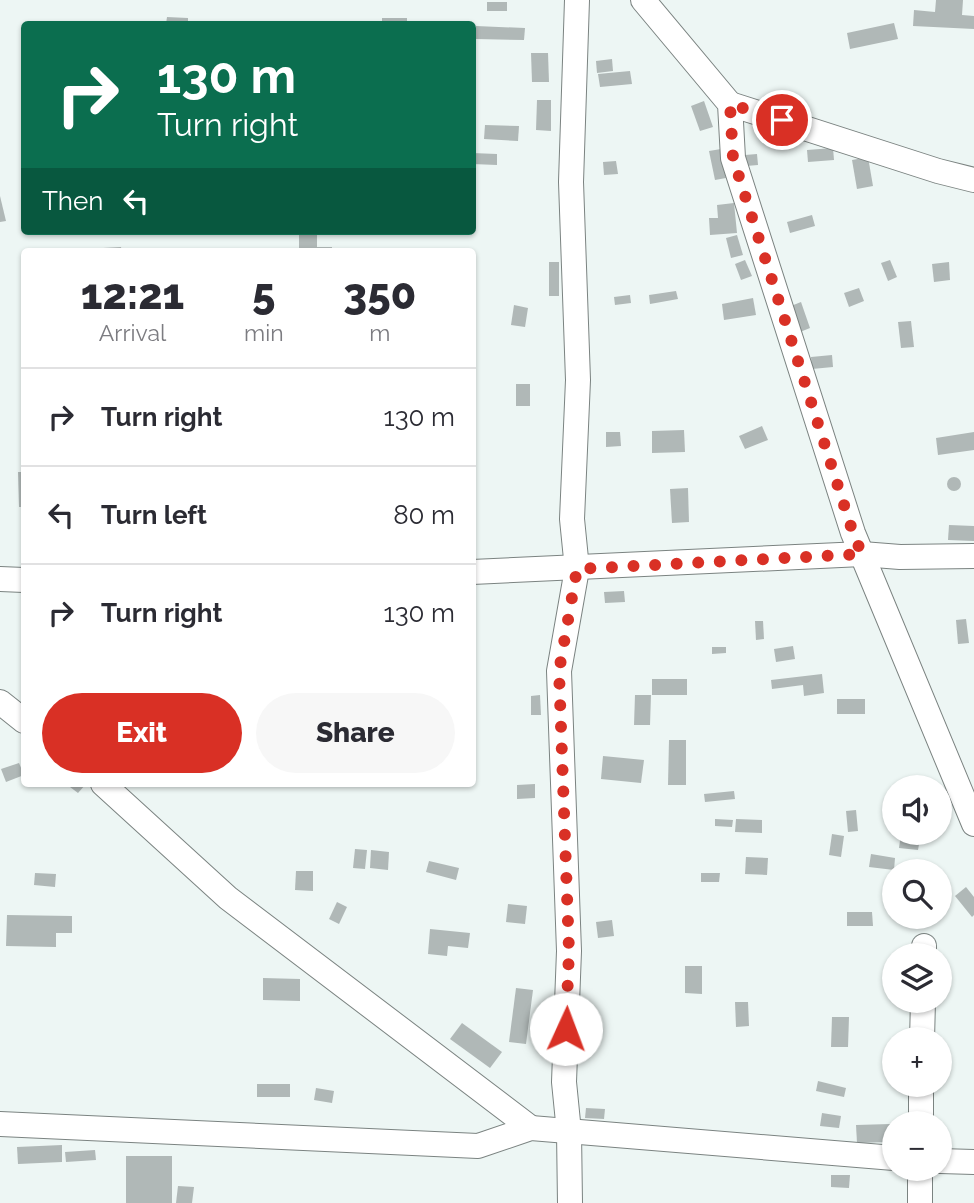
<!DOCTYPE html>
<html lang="en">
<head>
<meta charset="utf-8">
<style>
  body { margin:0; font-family:Raleway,sans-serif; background:#f7f7f7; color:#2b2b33; height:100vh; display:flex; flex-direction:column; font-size:26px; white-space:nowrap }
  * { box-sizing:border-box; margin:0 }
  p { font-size:23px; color:#7c7c81 }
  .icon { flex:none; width:38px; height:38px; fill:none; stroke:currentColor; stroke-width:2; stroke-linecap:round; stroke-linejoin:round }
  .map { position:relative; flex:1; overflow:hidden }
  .side { position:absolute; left:21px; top:248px; width:455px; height:539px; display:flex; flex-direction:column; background:#fff; border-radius:7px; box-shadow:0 2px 5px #0004 }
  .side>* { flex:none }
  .banner { position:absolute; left:21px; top:21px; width:455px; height:214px; border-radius:7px; box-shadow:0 2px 5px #0004; background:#0b6e4f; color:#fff; overflow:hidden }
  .fabs { position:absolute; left:882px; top:775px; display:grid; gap:14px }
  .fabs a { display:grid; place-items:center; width:70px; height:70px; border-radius:50%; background:#fff; box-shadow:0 2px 5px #0004; font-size:35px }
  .pin { position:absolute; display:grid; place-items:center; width:60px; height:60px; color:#fff; margin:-30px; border:4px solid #fff; border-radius:50%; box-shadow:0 2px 7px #0007 }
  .me { position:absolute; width:77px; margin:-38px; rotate:2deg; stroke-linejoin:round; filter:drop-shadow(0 0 5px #0008) }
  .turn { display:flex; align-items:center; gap:24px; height:147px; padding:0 21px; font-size:32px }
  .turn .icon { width:91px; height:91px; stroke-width:2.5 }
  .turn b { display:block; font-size:49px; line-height:60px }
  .then { display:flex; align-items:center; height:66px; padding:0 21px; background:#0003; gap:14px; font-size:26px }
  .eta { display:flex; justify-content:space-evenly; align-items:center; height:119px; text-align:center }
  .eta b { font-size:42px; font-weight:800; line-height:49px }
  .cta { display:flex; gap:14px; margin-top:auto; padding:14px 21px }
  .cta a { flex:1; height:80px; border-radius:42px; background:#d93025; color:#fff; font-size:28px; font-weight:800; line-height:80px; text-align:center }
  .cta a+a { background:#f7f7f7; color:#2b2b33 }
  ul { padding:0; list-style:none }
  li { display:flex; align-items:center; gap:21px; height:98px; padding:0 21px; border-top:2px solid #e1e1e2 }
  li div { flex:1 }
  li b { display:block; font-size:26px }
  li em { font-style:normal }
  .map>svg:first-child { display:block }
</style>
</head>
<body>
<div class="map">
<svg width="974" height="1203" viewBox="0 0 974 1203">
  <rect width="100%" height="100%" fill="#edf6f4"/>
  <g fill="#b0b8b7">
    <polygon points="936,0 963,0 962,15 974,16 974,29 913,26 914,10 935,12"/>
    <rect x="487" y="2" width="20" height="9"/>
    <polygon points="167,17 188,18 188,24 166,24"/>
    <rect x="382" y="18" width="25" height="6"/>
    <polygon points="894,23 898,39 850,49 847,33"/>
    <polygon points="476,26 525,28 524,40 476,39"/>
    <polygon points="531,53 548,53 549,82 532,82"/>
    <polygon points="612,59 613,71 597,73 596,61"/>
    <polygon points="630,71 632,84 600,87 598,74"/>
    <polygon points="537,100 551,100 551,131 536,130"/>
    <polygon points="704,101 713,127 700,131 691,106"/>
    <polygon points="485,125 519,126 518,141 484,139"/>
    <polygon points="833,148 834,160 808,162 807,150"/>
    <polygon points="721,149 726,178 715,180 709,151"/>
    <polygon points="472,153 497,154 497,165 472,164"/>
    <polygon points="757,154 758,165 746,166 745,155"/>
    <polygon points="868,157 873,186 857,189 852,160"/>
    <polygon points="616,161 618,174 604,175 603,162"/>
    <polygon points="0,196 6,221 0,222"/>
    <polygon points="734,203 737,233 710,235 709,218 718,218 717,205"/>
    <polygon points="812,215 815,226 790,233 787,222"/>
    <polygon points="299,231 317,231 317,247 332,247 332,252 299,252"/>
    <polygon points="737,235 743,255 731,258 726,238"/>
    <polygon points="121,247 122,252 103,252 103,248"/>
    <polygon points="745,260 752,276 741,280 735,264"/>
    <polygon points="890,260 897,277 888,281 881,263"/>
    <rect x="549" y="262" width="10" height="34"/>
    <polygon points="949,262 950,280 934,282 932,264"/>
    <polygon points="859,288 864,301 849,307 844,293"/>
    <polygon points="676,291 678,299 650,304 649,295"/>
    <polygon points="630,295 631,303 615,305 614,297"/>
    <polygon points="753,298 756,315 724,320 722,304"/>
    <polygon points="801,302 810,328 800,332 791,306"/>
    <polygon points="514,305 528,308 525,327 511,325"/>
    <polygon points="911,321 914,347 901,348 898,322"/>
    <polygon points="832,355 833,367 812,369 811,357"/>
    <rect x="516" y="384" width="14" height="22"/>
    <polygon points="762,426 768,440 745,449 739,436"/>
    <polygon points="684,430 685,452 652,453 652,431"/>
    <polygon points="606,432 620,432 621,446 606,447"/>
    <polygon points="974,432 974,450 938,455 936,438"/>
    <polygon points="18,472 24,472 24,507 19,507"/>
    <circle cx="954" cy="484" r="7"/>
    <polygon points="688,488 689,522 672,523 670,489"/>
    <polygon points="949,525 974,526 974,541 948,540"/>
    <polygon points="624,591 625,602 605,603 604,592"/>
    <polygon points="966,619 969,643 958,644 956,620"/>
    <polygon points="755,621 763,621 764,639 756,640"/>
    <polygon points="793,646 795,659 776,662 774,649"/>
    <polygon points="712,647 726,647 726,653 712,654"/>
    <polygon points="822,674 824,693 804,696 803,685 772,689 771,680"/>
    <rect x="652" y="679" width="35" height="16"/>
    <polygon points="540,695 541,715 531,715 531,696"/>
    <polygon points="635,695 651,695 650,725 634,725"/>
    <rect x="837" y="699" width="28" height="15"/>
    <polygon points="669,740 686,740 686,785 668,785"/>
    <polygon points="603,756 644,760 641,783 601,779"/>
    <polygon points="19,763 24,775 6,782 1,769"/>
    <polygon points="66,784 86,784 78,793"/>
    <polygon points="535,784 535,798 517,799 517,785"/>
    <polygon points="734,791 735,799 705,802 704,794"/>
    <polygon points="856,810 858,831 848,832 846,811"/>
    <polygon points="715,819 733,820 732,827 715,826"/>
    <polygon points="736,819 762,820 762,833 735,832"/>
    <polygon points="901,833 921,833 918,850 899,848"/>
    <polygon points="832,834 844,836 841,857 829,855"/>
    <polygon points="355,849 367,850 365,869 353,868"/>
    <polygon points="371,850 389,852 388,870 370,868"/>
    <polygon points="871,854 895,858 894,870 869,867"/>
    <polygon points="746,857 768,858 767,875 745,874"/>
    <polygon points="429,861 459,868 456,880 426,872"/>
    <polygon points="296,871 313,871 313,891 295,890"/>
    <polygon points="35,873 56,874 55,887 34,885"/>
    <polygon points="701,873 720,873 719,882 701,882"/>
    <polygon points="966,887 974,897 974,915 972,917 955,896"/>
    <polygon points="337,902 347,907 339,924 329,919"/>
    <polygon points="508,904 527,906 525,924 506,922"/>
    <polygon points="847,912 872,912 873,926 847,926"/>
    <polygon points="7,915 72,916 72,933 56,933 56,947 6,946"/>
    <polygon points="612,920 614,936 598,938 596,922"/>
    <polygon points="430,929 470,933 468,948 448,946 447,956 428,954"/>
    <polygon points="685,966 702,966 702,994 685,993"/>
    <polygon points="263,978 300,979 300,1001 263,1000"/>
    <polygon points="516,988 533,990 526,1044 509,1042"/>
    <polygon points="735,1002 748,1002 749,1026 736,1027"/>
    <polygon points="578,1011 597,1011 597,1042 577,1042"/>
    <polygon points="832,1017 849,1017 848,1047 831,1047"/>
    <polygon points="462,1023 502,1052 490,1068 450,1039"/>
    <polygon points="818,1081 846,1088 844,1097 816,1091"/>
    <rect x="257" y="1084" width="33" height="13"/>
    <polygon points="316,1088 334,1091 332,1103 314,1100"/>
    <polygon points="586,1108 605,1109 604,1119 585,1118"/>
    <polygon points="822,1113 841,1116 839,1128 820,1126"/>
    <polygon points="890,1124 891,1142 857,1143 856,1125"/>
    <polygon points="62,1145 62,1162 18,1164 17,1147"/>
    <polygon points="95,1150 96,1160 66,1162 65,1152"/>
    <rect x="126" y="1156" width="46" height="47"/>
    <polygon points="831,1175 850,1175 849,1188 831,1187"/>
    <polygon points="178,1186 194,1187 192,1203 176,1203"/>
  </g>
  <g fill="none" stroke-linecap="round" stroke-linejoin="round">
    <defs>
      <g id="minor">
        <polyline points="643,0 730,104 733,158 853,533 974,824"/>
        <polyline points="730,104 938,171 974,180"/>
        <polyline points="472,572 862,554 900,557 974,556"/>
        <polyline points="0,579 24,580"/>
        <polyline points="0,702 24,721"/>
        <polyline points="103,784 228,898 531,1128"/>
        <polyline points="924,956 924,946"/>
        <polyline points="922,1040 923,1001"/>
        <polyline points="0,1124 478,1146 531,1128 894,1158"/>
        <polyline points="921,1124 921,1085"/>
        <polyline points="940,1161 974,1162"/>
        <polyline points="920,1169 920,1203"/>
        <polyline points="570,1203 569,1132 564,1082 569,951 559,671 577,569 572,519 578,380 571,182 577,0"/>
      </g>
    </defs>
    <use href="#minor" stroke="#7b8381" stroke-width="26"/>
    <use href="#minor" stroke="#fff" stroke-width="24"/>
  </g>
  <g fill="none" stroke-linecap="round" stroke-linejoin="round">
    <polyline stroke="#d93025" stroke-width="12" stroke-dasharray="0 21.6" points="566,1029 569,951 559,671 577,569 862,554 853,533 733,158 730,104 782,120"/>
  </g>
</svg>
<div class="fabs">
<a><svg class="icon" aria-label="sound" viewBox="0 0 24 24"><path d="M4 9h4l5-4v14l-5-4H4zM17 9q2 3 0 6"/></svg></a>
<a><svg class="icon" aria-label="search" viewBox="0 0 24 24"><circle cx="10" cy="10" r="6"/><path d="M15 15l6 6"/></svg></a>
<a><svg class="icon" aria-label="layers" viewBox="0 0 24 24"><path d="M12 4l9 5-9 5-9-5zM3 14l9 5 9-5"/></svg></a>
<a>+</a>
<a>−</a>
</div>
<div class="pin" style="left:782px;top:120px;background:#d93025"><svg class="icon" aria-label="arrive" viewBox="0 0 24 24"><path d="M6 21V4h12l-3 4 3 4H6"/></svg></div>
<svg class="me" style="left:566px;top:1029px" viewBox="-20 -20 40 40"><circle r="19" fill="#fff"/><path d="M0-13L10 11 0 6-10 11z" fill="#d93025"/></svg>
<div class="banner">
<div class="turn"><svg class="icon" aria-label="right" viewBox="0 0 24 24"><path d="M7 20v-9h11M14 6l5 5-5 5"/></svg><div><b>130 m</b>Turn right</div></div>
<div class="then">Then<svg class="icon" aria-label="left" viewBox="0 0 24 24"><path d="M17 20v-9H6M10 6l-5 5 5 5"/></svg></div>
</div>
<section class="side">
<div class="eta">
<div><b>12:21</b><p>Arrival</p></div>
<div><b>5</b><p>min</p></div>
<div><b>350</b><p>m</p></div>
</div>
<ul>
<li><svg class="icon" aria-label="right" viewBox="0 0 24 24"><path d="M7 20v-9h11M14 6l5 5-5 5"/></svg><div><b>Turn right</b></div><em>130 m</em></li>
<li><svg class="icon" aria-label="left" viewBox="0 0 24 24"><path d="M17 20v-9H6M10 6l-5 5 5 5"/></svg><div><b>Turn left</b></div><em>80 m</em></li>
<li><svg class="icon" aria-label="right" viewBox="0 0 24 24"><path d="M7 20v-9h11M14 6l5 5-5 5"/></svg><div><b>Turn right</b></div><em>130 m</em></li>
</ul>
<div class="cta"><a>Exit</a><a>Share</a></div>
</section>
</div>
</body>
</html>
